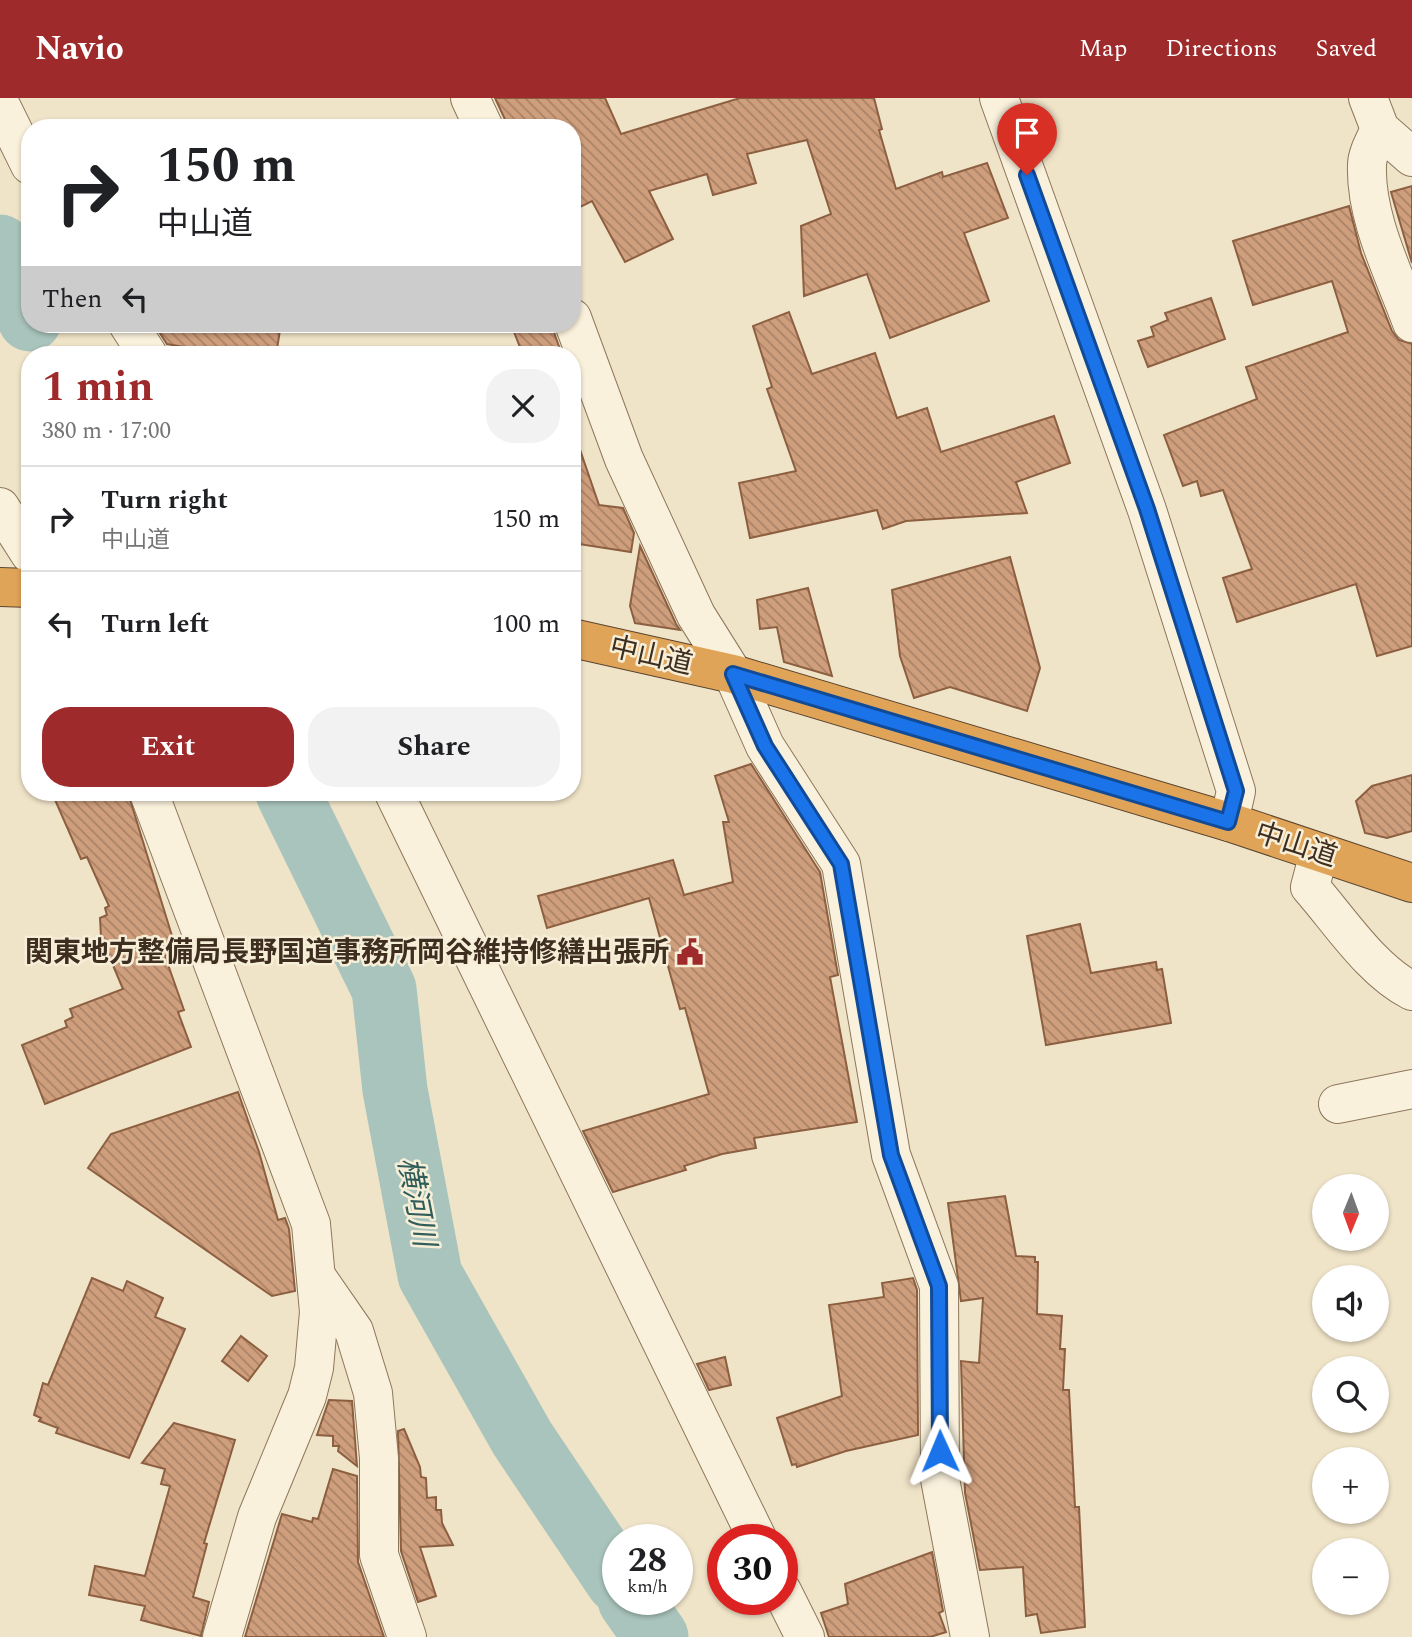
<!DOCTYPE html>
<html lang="en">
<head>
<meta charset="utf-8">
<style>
  body { margin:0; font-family:Spectral,"Noto Sans JP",serif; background:#f2f2f2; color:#202124; height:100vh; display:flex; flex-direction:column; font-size:26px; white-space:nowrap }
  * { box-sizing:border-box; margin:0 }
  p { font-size:23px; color:#757577 }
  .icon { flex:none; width:38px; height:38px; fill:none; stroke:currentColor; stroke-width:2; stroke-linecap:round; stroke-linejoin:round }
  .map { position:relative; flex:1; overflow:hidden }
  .drawer { position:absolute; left:21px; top:248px; width:560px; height:455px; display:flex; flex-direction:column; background:#fff; border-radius:28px; box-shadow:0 2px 5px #0004 }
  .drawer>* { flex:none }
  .top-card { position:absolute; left:21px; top:21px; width:560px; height:214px; border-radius:28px; box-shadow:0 2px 5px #0004; background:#fff; color:#202124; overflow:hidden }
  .needle { width:46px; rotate:181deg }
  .fabs { position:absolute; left:1312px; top:1076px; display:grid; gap:14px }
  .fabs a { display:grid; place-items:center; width:77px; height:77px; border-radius:50%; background:#fff; box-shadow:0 2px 5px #0004; font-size:35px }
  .speed { position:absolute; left:602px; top:1426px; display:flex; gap:14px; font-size:35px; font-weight:700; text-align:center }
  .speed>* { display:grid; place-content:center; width:91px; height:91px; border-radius:50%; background:#fff; box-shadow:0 2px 5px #0004; line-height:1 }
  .speed small { font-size:18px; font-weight:400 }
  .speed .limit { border:10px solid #d22; background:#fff; color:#111 }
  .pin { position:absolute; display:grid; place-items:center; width:60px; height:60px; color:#fff; margin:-72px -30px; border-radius:50% 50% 50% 0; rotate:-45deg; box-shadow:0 0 7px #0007 }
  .pin .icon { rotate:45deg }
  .me { position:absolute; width:77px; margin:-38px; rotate:359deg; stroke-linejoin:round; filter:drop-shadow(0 0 5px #0008) }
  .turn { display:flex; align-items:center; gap:24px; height:147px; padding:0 21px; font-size:32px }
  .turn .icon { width:91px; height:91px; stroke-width:2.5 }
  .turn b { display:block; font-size:49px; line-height:60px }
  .then { display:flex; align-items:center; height:66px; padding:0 21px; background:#0003; gap:14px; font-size:26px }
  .round { display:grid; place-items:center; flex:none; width:74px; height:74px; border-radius:28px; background:#f2f2f2 }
  .summary { display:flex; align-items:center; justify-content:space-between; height:119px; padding:0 21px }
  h1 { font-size:42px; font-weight:700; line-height:52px; color:#9e2a2b }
  .primary-button { display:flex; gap:14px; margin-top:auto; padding:14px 21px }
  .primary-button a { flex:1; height:80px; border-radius:28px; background:#9e2a2b; color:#fff; font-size:28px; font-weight:700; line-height:80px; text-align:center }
  .primary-button a+a { background:#f2f2f2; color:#202124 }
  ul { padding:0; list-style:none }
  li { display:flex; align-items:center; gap:21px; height:105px; padding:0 21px; border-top:2px solid #e0e0e0 }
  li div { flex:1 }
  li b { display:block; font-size:26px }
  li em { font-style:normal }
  header { display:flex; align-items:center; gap:42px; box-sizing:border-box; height:98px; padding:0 35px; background:#9e2a2b; color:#fff }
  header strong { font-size:33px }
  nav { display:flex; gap:38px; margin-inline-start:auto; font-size:24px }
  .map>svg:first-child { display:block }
</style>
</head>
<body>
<header>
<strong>Navio</strong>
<nav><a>Map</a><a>Directions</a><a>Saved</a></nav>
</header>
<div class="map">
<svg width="1412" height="1539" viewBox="0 0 1412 1539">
  <defs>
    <pattern id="building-back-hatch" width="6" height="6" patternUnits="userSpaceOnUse" patternTransform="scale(1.75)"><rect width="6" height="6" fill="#cf9f7d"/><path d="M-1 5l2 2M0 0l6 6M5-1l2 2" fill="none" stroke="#a98266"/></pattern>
  </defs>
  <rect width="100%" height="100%" fill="#f0e4c8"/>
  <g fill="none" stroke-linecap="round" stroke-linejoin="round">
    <g stroke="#a9c4bc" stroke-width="65">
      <polyline points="0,149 30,221"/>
      <polyline points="288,695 384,891 395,992 430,1177 522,1340 618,1483"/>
      <polyline points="630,1502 656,1539"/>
    </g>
  </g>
  <g fill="url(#building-back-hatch)" stroke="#8d5f41" stroke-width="2">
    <polygon points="495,0 605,0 621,36 740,0 874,0 882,31 879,32 896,91 942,74 943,79 987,65 1008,120 964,135 989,203 890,240 867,176 804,198 801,128 831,116 807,42 747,56 756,85 713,97 707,76 649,93 673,141 625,164 592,103 572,113 572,30 509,30"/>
    <polygon points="1412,88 1412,165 1391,94"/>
    <polygon points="1349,108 1361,155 1392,233 1399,242 1412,246 1412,548 1377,558 1356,486 1237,524 1223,480 1252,471 1223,392 1201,398 1197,383 1183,388 1164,337 1257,301 1246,269 1348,234 1332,183 1253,207 1233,143"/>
    <polygon points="1211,200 1225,241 1148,269 1138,243 1154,238 1151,229 1168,222 1165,215"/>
    <polygon points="789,214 812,276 875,255 897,320 927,310 941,354 1054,318 1070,365 1016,384 1027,415 906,423 883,431 877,412 750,440 739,385 796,373 767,291 772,289 753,228"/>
    <polygon points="154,226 281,226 276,257 203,257 200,252 167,246"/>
    <polygon points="511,226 551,226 562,257 523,257"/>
    <polygon points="572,343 577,343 599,407 623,410 634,435 631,454 572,445"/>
    <polygon points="640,448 676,526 680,532 635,525 630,508"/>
    <polygon points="1010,459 1040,570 1027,613 950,589 914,600 900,558 892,492"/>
    <polygon points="808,490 832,578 784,564 777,529 760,531 757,502"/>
    <polygon points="751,666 820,774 838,877 830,879 857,1024 754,1040 756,1050 722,1056 684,1068 686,1072 613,1094 583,1033 709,996 685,910 680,911 649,800 547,830 538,798 673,762 684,797 733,784 723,724 729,724 715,678"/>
    <polygon points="1412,677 1412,733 1387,740 1365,735 1356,703 1372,688"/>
    <polygon points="52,695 128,695 177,854 165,858 184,912 178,914 191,949 45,1006 22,947 67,929 65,923 73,919 70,911 123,891 101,839 100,820 107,817 105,810 109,808 87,759 81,761"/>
    <polygon points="1080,826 1091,875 1156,864 1157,872 1162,871 1171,925 1046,947 1027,838"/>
    <polygon points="238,994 259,1054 278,1122 285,1120 289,1131 295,1193 272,1198 88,1070 111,1036"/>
    <polygon points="1005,1098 1016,1158 1035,1159 1035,1164 1038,1164 1037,1216 1062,1218 1060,1251 1065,1251 1063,1292 1069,1292 1075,1409 1079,1409 1085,1529 1041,1535 1037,1516 1026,1518 1023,1469 980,1472 965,1395 961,1263 979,1265 983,1200 961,1203 948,1105"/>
    <polygon points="92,1180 123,1193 127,1183 163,1200 155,1219 185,1231 129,1360 56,1335 58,1330 39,1323 41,1320 34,1317 43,1285 48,1287"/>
    <polygon points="913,1180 917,1192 918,1337 846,1353 797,1369 796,1366 792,1367 777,1320 842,1298 829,1207 884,1199 882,1185"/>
    <polygon points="241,1238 267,1258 248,1283 222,1263"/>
    <polygon points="725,1259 731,1287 709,1292 697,1266"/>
    <polygon points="329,1302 352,1303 357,1368 338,1353 339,1348 333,1348 333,1338 317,1337"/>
    <polygon points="174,1325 235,1342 204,1445 207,1446 193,1499 209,1504 201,1538 141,1522 145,1508 89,1497 95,1468 145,1478 170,1388 161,1386 165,1371 142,1365"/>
    <polygon points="404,1331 420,1369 421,1379 426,1380 427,1400 436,1399 436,1412 441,1412 442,1425 453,1447 420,1449 436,1498 418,1504 401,1453 398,1333"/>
    <polygon points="333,1371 357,1378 358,1464 384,1539 245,1539 282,1416 312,1424 313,1420 318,1421"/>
    <polygon points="932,1454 943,1513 939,1515 946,1534 930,1539 829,1539 821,1515 848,1506 845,1486"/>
  </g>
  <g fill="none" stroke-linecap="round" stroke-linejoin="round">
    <defs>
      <g id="minor">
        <polyline points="470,0 484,30"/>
        <polyline points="999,0 1147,412 1236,693 1229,724"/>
        <polyline points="1368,0 1380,31 1412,59"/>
        <polyline points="0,6 30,67"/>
        <path d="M1380,31c-4,10 -13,24 -13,36 -2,53 27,108 45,158"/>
        <polyline points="572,220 624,361 696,517 733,576 765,648 841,766 891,1057 939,1188 940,1381 970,1539"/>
        <polyline points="128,226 148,257"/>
        <polyline points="0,409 30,456"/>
        <polyline points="149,695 311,1126 319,1214 314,1270 307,1298 257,1419 222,1539"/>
        <polyline points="394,695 758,1442"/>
        <path d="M1319,755l-9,34c30,34 61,83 102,104"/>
        <polyline points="1338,1006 1412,991"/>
        <polyline points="318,1181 354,1233 373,1295 379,1360 379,1457 407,1539"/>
        <polyline points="782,1493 805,1539"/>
      </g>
      <g id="highway">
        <polyline points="0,489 30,490"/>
        <polyline points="572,540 733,576 1229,724 1412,785"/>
      </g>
    </defs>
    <use href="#minor" stroke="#8d765c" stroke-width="40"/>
    <use href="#highway" stroke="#5b4430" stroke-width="40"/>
    <use href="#minor" stroke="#faf1dc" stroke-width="38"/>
    <use href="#highway" stroke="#e0a458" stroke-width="38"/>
  </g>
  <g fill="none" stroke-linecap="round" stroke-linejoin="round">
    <defs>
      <polyline id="route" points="940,1353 939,1188 891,1057 841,766 765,648 733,576 1228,724 1236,693 1147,411 1027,77"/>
    </defs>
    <use href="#route" stroke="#114b97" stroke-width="18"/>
    <use href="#route" stroke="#1a73e8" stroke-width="12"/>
  </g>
  <defs>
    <symbol id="civic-bare" viewBox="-9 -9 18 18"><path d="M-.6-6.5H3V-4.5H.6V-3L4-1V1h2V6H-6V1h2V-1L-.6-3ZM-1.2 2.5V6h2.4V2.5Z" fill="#9e2a2b" stroke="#f7eed8" stroke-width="2.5" paint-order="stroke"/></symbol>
  </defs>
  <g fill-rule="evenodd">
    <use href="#civic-bare" x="671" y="835" width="38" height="38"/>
  </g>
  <g text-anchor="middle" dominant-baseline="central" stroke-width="5" stroke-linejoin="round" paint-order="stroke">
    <g font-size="28" fill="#3d2e20" stroke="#f7eed8">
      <text transform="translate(651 558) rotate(13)">中山道</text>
      <text transform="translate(1296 747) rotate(18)">中山道</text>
    </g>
    <g font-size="28" font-weight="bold" fill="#3d2e20" stroke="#f7eed8" text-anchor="end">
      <text x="669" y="854">関東地方整備局長野国道事務所岡谷維持修繕出張所</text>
    </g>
    <g font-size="30" font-style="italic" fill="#2f5d5a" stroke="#f7eed8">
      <text transform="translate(416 1104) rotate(79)">横河川</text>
    </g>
  </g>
</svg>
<div class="fabs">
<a><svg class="needle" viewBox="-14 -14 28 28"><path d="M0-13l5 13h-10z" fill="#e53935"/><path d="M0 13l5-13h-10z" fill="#757577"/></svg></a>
<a><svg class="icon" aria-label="sound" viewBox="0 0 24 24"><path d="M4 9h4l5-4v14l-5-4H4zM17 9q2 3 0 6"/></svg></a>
<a><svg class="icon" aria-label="search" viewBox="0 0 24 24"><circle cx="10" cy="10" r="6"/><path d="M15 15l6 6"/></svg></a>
<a>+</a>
<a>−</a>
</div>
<div class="speed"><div>28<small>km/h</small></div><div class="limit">30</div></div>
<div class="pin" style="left:1027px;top:77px;background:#d93025"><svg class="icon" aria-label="arrive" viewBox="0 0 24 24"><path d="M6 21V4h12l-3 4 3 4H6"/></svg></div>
<svg class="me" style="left:940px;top:1353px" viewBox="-20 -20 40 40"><path d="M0-17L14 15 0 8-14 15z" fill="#1a73e8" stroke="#fff" stroke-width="4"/></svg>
<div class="top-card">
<div class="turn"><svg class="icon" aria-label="right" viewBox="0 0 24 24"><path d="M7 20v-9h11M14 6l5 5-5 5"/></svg><div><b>150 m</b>中山道</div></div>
<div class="then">Then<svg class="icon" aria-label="left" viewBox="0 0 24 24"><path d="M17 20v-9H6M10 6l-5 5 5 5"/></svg></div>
</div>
<section class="drawer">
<div class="summary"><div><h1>1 min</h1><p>380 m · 17:00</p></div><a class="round"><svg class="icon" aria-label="close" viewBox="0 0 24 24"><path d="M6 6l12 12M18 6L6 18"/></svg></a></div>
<ul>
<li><svg class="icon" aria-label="right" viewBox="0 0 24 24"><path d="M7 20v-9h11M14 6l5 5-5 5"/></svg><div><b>Turn right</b><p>中山道</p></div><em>150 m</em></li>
<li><svg class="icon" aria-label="left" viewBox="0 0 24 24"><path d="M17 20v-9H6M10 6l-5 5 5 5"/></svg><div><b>Turn left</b></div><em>100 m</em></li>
</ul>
<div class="primary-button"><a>Exit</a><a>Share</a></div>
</section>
</div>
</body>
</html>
